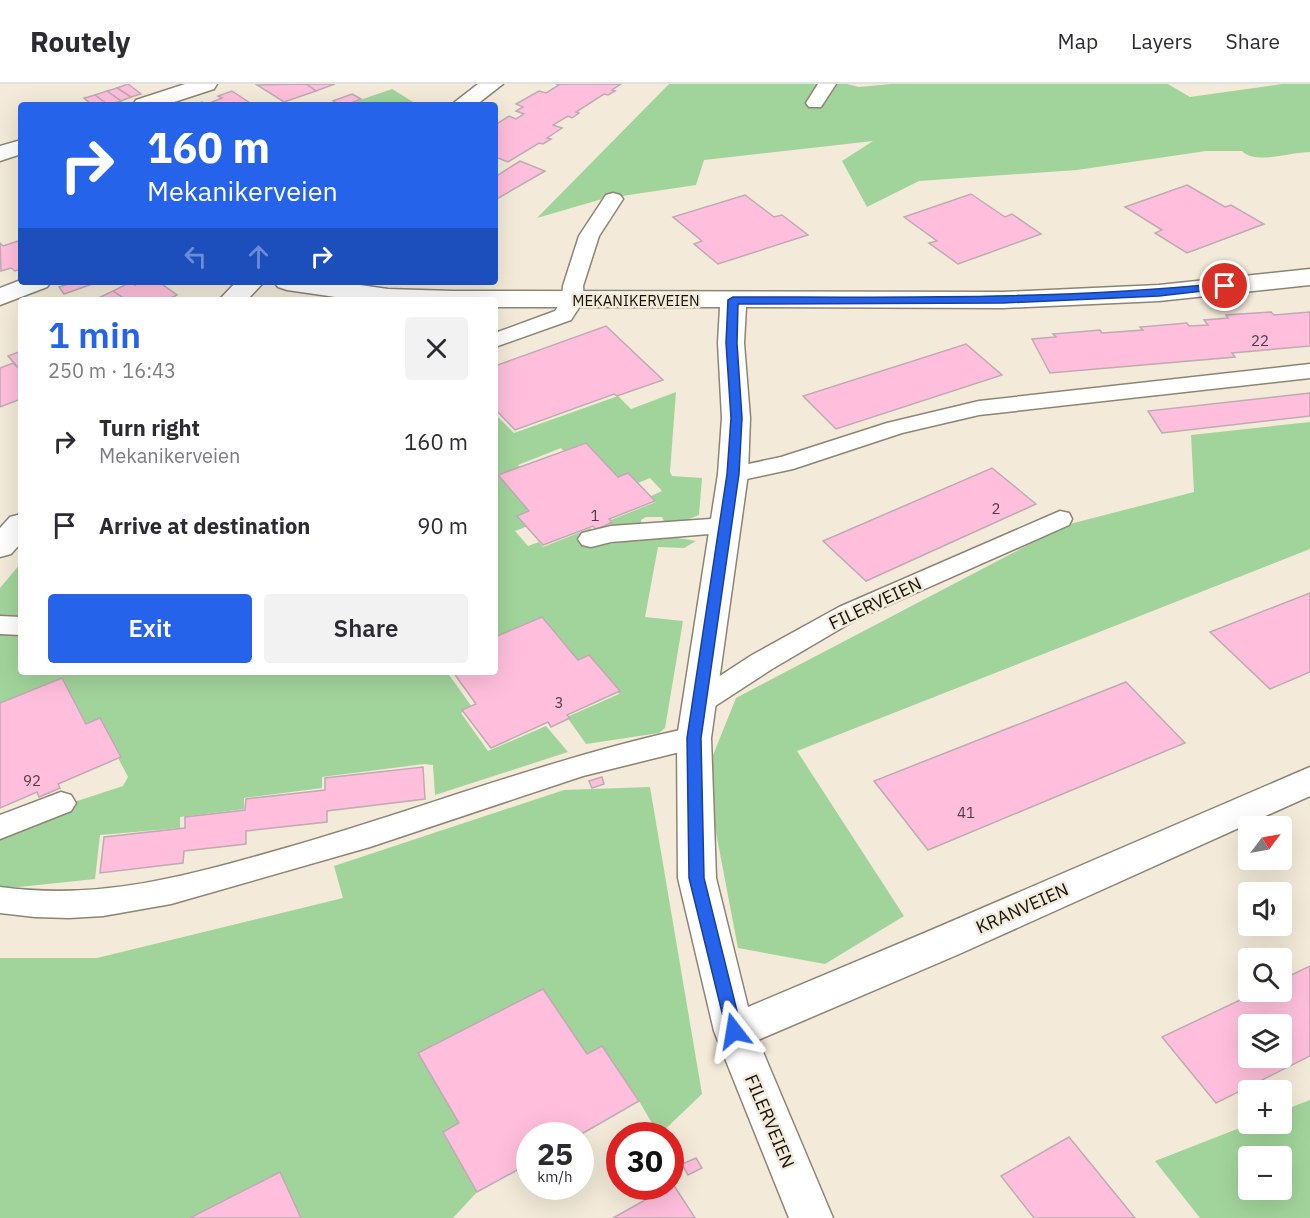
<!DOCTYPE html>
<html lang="en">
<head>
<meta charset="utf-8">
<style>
  body { margin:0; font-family:"IBM Plex Sans",sans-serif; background:#f2f2f3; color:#2b2b33; height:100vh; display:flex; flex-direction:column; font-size:22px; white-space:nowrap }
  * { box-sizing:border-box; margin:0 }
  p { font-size:20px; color:#7c7c81 }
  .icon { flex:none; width:33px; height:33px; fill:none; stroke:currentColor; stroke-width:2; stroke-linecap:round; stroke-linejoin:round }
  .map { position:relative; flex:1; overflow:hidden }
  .sheet { position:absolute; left:18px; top:213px; width:480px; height:378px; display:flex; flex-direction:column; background:#fff; border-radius:6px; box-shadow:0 6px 24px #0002 }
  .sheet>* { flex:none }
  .top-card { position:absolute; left:18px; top:18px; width:480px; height:183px; border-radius:6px; box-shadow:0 6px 24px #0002; background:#2563eb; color:#fff; overflow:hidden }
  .needle { width:39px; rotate:58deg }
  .fabs { position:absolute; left:1238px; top:732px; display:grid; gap:12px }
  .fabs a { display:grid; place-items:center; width:54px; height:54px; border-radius:6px; background:#fff; box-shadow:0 6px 24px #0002; font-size:30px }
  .speed { position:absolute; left:516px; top:1038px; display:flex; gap:12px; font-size:30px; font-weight:700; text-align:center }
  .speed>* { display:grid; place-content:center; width:78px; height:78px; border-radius:50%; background:#fff; box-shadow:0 6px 24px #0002; line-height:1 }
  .speed small { font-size:15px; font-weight:400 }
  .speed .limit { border:9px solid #d22; background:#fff; color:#111 }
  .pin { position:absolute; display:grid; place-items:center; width:51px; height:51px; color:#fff; margin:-26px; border:3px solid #fff; border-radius:50%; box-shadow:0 2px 6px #0007 }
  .me { position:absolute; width:66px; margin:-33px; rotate:346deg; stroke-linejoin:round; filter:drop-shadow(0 0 4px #0008) }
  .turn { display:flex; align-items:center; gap:21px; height:126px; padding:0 30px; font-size:27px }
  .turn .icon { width:78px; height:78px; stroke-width:2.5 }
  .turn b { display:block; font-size:42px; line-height:51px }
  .lanes { display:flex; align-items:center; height:57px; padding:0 30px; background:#0003; justify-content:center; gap:30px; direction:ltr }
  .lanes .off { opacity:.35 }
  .round { display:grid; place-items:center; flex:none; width:63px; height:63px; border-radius:6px; background:#f2f2f3 }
  .head { display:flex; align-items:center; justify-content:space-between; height:102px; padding:0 30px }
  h1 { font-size:36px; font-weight:600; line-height:45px; color:#2563eb }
  .primary-button { display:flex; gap:12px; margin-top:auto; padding:12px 30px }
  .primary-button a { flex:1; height:69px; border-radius:6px; background:#2563eb; color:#fff; font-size:24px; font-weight:600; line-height:69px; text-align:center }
  .primary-button a+a { background:#f2f2f3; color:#2b2b33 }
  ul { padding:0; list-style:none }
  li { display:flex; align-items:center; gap:18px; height:84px; padding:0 30px }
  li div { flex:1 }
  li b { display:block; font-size:22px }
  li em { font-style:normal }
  header { display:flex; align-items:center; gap:36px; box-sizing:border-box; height:84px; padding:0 30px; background:#fff; border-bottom:2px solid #e1e1e2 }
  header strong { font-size:28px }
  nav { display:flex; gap:33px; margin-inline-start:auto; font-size:21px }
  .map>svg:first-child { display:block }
</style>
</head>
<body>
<header>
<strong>Routely</strong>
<nav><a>Map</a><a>Layers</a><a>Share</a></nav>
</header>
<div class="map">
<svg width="1310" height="1134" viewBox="0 0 1310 1134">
  <rect width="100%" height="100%" fill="#f3ead9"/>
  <g fill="#a1d49a" fill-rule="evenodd">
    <path d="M669,0h178l12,3 32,-3h277l22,13 92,-13h28v68c-19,0 -55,13 -68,-1h-36l-129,19 -158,11 -52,26 -25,-46 31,-20 -169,19 -8,25 -94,14 -65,19z"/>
    <polygon points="392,5 418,21 346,21"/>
    <path d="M676,308l-6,80 2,4 30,2 -3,37 -17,7 -16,3 -4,-8h-16l-5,3 1,6 -13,2 -26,-5 53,-21 -5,-6 11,-5 -12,-13 -12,5 -8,-8 -12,4 -53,-26 -4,-5 -43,17 3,4 -21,9 30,34 -2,14 -13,5 13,15 11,-4 4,5 48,-19 2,13 5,5c33,-6 65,-13 98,-5l-12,7 -26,-1 -13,70 38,4 -18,107 -6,5 -73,11 -19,-27 52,-23 -30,-38 -13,5 -81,-24v-223l19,19 104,-37 13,13z"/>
    <polygon points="1310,338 1310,465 797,667 904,832 825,880 738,864 705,691 736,614 1066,441 1194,408 1191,351"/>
    <polygon points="21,479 21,536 0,535 0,504"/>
    <polygon points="0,550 21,551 21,588 447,588 472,623 461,629 488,667 546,642 568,668 435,711 433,681 424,680 322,693 322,704 244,714 244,725 180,733 180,744 100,751 95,795 0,805 0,756 62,729 62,722 123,702 128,693 99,637 85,642 0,621"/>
    <polygon points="650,703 702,1010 659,1051 639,1017 602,962 587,970 543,905 419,970 459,1039 443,1049 477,1108 453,1134 301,1134 280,1088 190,1134 0,1134 0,874 97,874 343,814 334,782 564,706"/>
    <path d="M1310,1016v118h-110l-45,-57 95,-37h31v-13zM1281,1072v34h-33v-34z"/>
  </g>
  <g fill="#ffbfdc" stroke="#beabb3" stroke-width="1.5" fill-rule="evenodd">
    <polygon points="128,0 141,10 131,13 117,4"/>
    <polygon points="306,0 335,0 316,7"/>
    <polygon points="306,0 316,7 284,18 257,1"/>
    <polygon points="556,0 621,0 612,6 615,7 608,11 604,10 576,28 579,29 572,34 568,32 553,41 562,44 547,54 551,55 543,60 539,59 508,78 495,73 495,41 509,32 516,35 524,30 516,27 523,23 516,20 539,7 546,9 559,1"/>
    <polygon points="117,4 131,13 121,17 107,7"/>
    <polygon points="107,7 121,17 108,21 95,11"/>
    <polygon points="232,7 250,19 244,21 194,21 202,18 205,21 222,14 218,12"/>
    <polygon points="352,10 361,15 346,21 340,21 333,17"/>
    <polygon points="95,11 108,21 92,21 84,14"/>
    <polygon points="520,77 545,87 495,116 495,93"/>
    <polygon points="1187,101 1225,123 1231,121 1264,140 1187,169 1155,149 1162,146 1125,123"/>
    <polygon points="971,110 1005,133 1012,130 1041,150 958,180 929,159 937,157 904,133"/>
    <polygon points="745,111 774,133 782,131 808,151 718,180 694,160 702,157 673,133"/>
    <polygon points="21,156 21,185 15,187 11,184 1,187 0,159 3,162"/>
    <polygon points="75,198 98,198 64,210 59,203"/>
    <polygon points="131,198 135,201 141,198 159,198 177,211 167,216 126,216 113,207"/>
    <polygon points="113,207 126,216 94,216"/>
    <polygon points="1271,228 1274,231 1310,228 1310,262 1232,269 1235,273 1050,289 1032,255 1056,253 1053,250 1100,246 1102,249 1143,246 1140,243 1187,239 1189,242 1208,241 1204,236 1228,234 1226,231"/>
    <polygon points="606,242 663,296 617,312 614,310 515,346 495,325 495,282"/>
    <polygon points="966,260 1002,291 836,345 803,312"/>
    <polygon points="21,267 21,287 8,272"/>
    <polygon points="13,279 21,287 21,315 0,323 0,284"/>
    <polygon points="1310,309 1310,332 1162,349 1148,327"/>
    <polygon points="586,359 618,393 628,389 655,417 609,435 612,438 604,442 596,445 593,442 543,461 517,432 529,427 498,391"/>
    <polygon points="992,384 1036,420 866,497 823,457"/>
    <polygon points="1310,509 1310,588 1270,605 1210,548"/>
    <polygon points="542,533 578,576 589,571 620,607 567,631 570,634 551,643 548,638 491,664 462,626 476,620 453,588 495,588 495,553"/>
    <polygon points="62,594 86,640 100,634 121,673 58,700 60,704 39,713 37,708 0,724 0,619"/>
    <polygon points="1126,598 1185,659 928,766 874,697"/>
    <polygon points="423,683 425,715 327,727 327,738 246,747 246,760 184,767 183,779 100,789 104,753 185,744 185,733 245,726 246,715 325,706 325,694"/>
    <polygon points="602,693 604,700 592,704 589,697"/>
    <path d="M1310,882v90l-94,47 -54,-66 95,-45h24v-12zM1248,940h33v34h-33z"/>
    <polygon points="543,905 587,970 602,962 639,1017 578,1052 530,1052 530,1079 477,1108 443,1048 459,1039 418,969"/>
    <polygon points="1069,1053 1135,1134 1034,1134 1001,1092"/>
    <polygon points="696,1074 702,1084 688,1091 682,1080"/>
    <polygon points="280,1088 301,1134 190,1134"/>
    <polygon points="673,1100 695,1134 613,1134 670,1102"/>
  </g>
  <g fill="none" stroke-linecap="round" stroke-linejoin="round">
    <defs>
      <g id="lane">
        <polygon points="818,0 836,0 821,23 809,23 806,19"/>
        <polygon points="613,109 620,111 623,115 599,152 583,202 584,216 571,236 495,263 495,249 555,227 562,216 563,202 579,152 606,111"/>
        <polygon points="1310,280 1310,294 979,331 902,349 793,385 733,398 725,395 721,390 725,385 781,373 887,339 979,317"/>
        <polygon points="1060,427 1069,429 1072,435 1069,441 857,535 772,585 709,626 699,629 689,626 685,619 689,612 752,571 839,523"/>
        <polygon points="725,434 734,436 737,442 734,448 611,458 591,463 582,461 578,455 582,449 611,442"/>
        <polygon points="0,532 21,533 21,551 0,550"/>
        <path d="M694,643l10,3 4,8 -4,8 -121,30 -213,71 -199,57 -68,12 -34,2 -34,-1 -35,-4v-26c104,14 190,-12 289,-40 136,-39 267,-91 405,-120z"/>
        <polygon points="61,708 71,711 76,719 71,727 0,755 0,731"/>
      </g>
      <g id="street">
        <polygon points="185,0 217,0 214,5 165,21 133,21 136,16"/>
        <polygon points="478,0 503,0 476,21 451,21"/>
        <polygon points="21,56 21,70 0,77 0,62"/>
        <polygon points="1310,185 1310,201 1159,217 1003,224 746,223 744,259 750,334 748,390 711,654 716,794 748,923 929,847 1310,683 1310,712 957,871 758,956 833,1134 789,1134 714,947 678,794 677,654 718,390 722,334 718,259 720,223 495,223 495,216 356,216 287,206 278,203 274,198 339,198 388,205 453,207 1003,208 1159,201"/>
        <polygon points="21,196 21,198 51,198 47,203 0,221 0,204"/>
        <polygon points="236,198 264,198 247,216 219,216"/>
        <polygon points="21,430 21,459 11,470 0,473 0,444 10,433"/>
      </g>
    </defs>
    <use href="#lane" stroke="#8d8475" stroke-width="3"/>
    <use href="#street" stroke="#8d8475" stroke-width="3"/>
    <use href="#lane" fill="#fff" fill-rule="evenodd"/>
    <use href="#street" fill="#fff" fill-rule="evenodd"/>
  </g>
  <path fill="#2563eb" stroke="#184099" stroke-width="1.5" d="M1225,199l6,3 -2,2 -70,8 -156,7 -265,1 -1,39 5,75 -3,56 -38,264 3,140 38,153 -2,6 -6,2 -6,-2 -39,-159 -2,-140 40,-264 4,-56 -5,-75 2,-43 5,-3c164,0 329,3 492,-14z"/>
  <g text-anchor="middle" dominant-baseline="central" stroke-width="5" stroke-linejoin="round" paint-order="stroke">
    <g font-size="15" fill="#15120c" stroke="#f3ead9">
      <text x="636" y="216">MEKANIKERVEIEN</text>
    </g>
    <g font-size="15" fill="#503d40">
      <text x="1260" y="256">22</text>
      <text x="996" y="424">2</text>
      <text x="595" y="431">1</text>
      <text x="559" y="618">3</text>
      <text x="32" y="696">92</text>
      <text x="966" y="728">41</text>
    </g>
    <g font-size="18" fill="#15120c" stroke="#f3ead9">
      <text transform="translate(875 519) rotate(-25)">FILERVEIEN</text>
      <text transform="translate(1022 824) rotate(-24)">KRANVEIEN</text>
      <text transform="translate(770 1037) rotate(67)">FILERVEIEN</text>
    </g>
  </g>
</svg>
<div class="fabs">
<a><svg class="needle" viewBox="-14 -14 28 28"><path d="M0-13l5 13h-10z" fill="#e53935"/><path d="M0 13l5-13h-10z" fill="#7c7c81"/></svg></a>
<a><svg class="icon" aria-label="sound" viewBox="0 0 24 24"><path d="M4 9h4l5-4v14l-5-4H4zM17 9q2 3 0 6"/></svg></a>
<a><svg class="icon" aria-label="search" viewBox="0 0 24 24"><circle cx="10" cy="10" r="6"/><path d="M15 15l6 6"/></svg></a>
<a><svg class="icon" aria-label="layers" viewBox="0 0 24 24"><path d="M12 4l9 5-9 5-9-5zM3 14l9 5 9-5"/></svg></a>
<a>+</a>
<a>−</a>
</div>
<div class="speed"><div>25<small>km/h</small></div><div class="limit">30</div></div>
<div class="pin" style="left:1225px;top:202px;background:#d93025"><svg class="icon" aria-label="arrive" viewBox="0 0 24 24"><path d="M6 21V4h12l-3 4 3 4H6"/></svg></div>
<svg class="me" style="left:734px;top:947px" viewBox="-20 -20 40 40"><path d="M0-17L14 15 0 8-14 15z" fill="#2563eb" stroke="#fff" stroke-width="4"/></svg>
<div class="top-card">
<div class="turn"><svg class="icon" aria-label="right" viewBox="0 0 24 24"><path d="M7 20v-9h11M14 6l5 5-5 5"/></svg><div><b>160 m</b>Mekanikerveien</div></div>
<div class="lanes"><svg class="icon off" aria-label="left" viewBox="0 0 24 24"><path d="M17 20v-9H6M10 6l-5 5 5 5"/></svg><svg class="icon off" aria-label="ahead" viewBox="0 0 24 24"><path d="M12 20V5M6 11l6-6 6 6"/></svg><svg class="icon" aria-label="right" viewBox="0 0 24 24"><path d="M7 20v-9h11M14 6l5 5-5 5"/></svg></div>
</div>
<section class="sheet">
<div class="head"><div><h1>1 min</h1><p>250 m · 16:43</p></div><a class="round"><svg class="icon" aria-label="close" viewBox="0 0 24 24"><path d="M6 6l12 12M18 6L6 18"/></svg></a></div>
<ul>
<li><svg class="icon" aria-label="right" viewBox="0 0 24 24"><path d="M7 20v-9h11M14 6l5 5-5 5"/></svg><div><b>Turn right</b><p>Mekanikerveien</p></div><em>160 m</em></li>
<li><svg class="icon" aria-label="arrive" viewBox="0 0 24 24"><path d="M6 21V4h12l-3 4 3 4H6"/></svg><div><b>Arrive at destination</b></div><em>90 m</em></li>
</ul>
<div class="primary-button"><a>Exit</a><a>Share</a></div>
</section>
</div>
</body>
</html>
